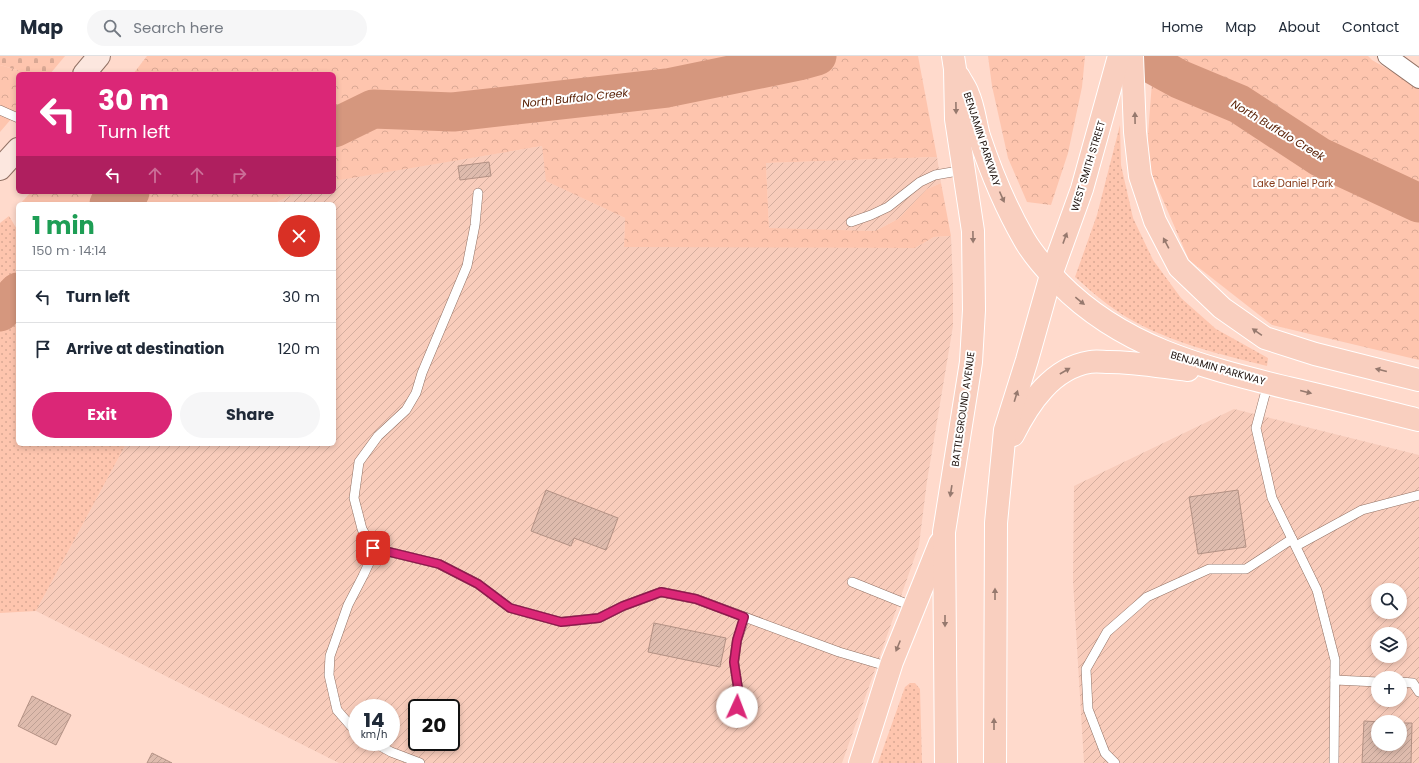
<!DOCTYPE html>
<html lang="en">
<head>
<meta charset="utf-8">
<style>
  body { margin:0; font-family:Poppins,sans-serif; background:#f6f6f7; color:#1f2937; height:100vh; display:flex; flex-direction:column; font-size:15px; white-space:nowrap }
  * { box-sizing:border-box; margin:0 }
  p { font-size:13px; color:#747a83 }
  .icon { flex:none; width:22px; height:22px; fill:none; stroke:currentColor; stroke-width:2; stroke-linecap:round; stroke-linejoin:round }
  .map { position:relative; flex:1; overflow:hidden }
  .sheet { position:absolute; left:16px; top:146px; width:320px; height:244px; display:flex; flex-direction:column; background:#fff; border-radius:6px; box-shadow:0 2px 6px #0003 }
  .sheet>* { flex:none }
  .guide { position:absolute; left:16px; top:16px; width:320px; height:122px; border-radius:6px; box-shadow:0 2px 6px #0003; background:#db2777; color:#fff; overflow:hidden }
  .controls { position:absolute; left:1371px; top:527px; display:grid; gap:8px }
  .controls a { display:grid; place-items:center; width:36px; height:36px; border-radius:50%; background:#fff; box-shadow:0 2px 6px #0003; font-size:20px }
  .speed { position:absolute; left:348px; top:643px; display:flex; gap:8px; font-size:20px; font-weight:700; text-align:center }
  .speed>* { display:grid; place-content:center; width:52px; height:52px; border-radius:50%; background:#fff; box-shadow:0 2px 6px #0003; line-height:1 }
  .speed small { font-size:10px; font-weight:400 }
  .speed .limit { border:2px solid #111; border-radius:6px; background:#fff; color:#111 }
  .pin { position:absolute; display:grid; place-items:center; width:34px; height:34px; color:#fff; margin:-17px; border-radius:8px; box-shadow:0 2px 6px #0006 }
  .me { position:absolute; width:44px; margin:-22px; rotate:2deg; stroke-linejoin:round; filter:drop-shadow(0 0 3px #0008) }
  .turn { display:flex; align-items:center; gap:14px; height:84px; padding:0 16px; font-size:18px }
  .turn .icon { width:52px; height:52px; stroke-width:2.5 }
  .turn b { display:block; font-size:28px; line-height:34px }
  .lanes { display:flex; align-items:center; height:38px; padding:0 16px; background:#0003; justify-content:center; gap:20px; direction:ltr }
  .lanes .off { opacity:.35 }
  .round { display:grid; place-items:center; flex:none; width:42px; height:42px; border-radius:21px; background:#f6f6f7 }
  .summary { display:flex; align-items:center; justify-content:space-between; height:68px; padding:0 16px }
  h1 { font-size:24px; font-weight:700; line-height:30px; color:#1e9e55 }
  .action { display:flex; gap:8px; margin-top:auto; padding:8px 16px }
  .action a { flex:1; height:46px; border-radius:24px; background:#db2777; color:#fff; font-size:16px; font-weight:700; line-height:46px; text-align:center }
  .action a+a { background:#f6f6f7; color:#1f2937 }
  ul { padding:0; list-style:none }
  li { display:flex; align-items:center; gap:12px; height:52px; padding:0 16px; border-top:1px solid #e0e1e3 }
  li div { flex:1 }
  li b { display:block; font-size:15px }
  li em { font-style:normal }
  header { display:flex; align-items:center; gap:24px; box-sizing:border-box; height:56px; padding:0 20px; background:#fff; border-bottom:1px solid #e0e1e3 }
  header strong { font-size:19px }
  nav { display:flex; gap:22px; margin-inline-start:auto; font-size:14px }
  .search { width:280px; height:36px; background:#f6f6f7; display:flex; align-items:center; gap:10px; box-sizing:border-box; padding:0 14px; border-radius:22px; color:#747a83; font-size:15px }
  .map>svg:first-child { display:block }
</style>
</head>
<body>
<header>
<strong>Map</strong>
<div class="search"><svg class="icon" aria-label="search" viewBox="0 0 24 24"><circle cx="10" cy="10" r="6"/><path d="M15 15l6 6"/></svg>Search here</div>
<nav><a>Home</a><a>Map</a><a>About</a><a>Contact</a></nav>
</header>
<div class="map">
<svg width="1419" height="707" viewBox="0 0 1419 707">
  <defs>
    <pattern id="industrial-furrows" width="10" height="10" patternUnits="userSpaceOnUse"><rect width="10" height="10" fill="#f8ccbb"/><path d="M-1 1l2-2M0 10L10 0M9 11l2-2" fill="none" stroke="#d4ae9f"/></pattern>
    <pattern id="grass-dots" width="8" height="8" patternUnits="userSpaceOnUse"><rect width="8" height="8" fill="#fec5ae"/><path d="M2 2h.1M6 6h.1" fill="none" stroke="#d9a894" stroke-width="1.8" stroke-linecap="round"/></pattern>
    <pattern id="forest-crowns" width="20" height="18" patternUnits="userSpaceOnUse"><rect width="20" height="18" fill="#fec5ae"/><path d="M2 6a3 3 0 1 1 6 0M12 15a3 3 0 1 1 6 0" fill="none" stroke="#d9a894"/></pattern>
    <pattern id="cemetery-stones" width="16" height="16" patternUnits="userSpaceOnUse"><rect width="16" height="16" fill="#fec5ae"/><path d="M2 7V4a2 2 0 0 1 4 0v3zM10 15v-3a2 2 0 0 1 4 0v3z" fill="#d9a894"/></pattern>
    <pattern id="building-hatch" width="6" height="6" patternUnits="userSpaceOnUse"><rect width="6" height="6" fill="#debbad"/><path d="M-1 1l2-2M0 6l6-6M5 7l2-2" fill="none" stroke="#bea094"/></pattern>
  </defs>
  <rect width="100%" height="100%" fill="#ffdacc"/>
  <g fill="url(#industrial-furrows)" fill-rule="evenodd">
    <path d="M542,90l5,35 78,37 -1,28 291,2 19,-11 17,-1 2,49v41l-26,155 -8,64 -77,218h-503l-303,-152 90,-167h208v-240h-61l25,-12h36v-11l3,-1zM357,652h34v34h-34zM417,652h34v34h-34z"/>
    <polygon points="937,101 941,127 927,133 898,163 875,175 769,173 766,107"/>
    <path d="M1234,353l185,46v308h-335l-11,-182 1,-95zM1378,534h22v22h-22zM1378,578h22v22h-22zM1378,622h22v22h-22zM1378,666h22v22h-22z"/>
  </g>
  <g fill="url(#grass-dots)">
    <path d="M1120,69l1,40 12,53 20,42 28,38 35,31 52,29 -1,8c-48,-12 -96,-23 -139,-48 -19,-11 -36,-26 -53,-41l22,-62z"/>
    <polygon points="9,160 18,175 18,388 126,388 36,555 0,557 0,167"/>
    <polygon points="910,627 915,627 920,633 922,707 878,707 905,631"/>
  </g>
  <g fill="url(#forest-crowns)">
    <polygon points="147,0 918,0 937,101 766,107 769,172 875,175 898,163 927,133 941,127 951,180 934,181 915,192 624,191 625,162 546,125 542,90 334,125 334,18 133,18"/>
    <polygon points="988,0 1085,0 1082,31 1068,97 1051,149 1027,146 1008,102 992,30"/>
    <polygon points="1154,0 1368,0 1372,4 1419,31 1419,304 1272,269 1189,204 1146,105"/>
    <polygon points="0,9 31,18 18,18 18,55 0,76"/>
    <polygon points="31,136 298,136 273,148 20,148"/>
  </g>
  <polygon fill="url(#cemetery-stones)" points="0,0 65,0 50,18 31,18 0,9"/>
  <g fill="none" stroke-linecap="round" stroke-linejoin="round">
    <g stroke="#d5977e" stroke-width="39">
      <polyline points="1137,0 1179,23 1239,48 1320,101 1419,147"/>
      <polyline points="334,72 373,53 453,56 667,32 799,5 817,0"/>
      <polyline points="109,148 121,138 130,136"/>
      <polyline points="0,256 18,236"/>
    </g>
  </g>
  <g fill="url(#building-hatch)" stroke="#b39184">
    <polygon points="489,106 491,120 460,124 458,110"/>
    <polygon points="546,434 618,462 606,494 574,482 571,490 531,475"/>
    <polygon points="1238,434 1246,491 1198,498 1189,441"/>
    <polygon points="654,567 726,582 720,611 648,596"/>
    <polygon points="32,640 71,659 56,689 18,670"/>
    <polygon points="1364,665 1381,666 1378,666 1378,688 1400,688 1400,667 1412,667 1411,707 1362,707"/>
    <polygon points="152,697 172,707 147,707"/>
  </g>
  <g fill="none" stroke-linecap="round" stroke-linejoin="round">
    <defs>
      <g id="lane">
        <polyline points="0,54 18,62"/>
        <polyline points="478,137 475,169 467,210 422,317 416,337 406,354 378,380 359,406 354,442 362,473 373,492 439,508 478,528 510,552 561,566 599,562 623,550 661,536 696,543 839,596 890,611"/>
        <polyline points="851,166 871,159 888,151 920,126 935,119 964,114"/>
        <polyline points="1268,327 1256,372 1272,442 1317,534 1335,604 1334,707"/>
        <polyline points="1296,490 1362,454 1419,439"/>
        <polyline points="852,526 914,551"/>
        <polyline points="1335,624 1378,626"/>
        <polyline points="1400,626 1413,627 1419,636"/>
        <polyline points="735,664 739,639 734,606 737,584 745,561"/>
        <polyline points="357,677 337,654 329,619 330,600 348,549 363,520 370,505 373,492"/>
        <polyline points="373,686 391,696 420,707"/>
        <polyline points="1115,707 1105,697 1088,653 1086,613 1107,576 1147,541 1209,513 1246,513 1292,483"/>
      </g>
      <polyline id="street" points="1387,0 1419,23"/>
      <g id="secondary">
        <polyline points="84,18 99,0"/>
        <polyline points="0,113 18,93"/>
      </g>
      <g id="primary">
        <polyline points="1132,0 1135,76 1140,120 1155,165 1179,211 1222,252 1265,282 1315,298 1419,324"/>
        <path d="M959,21c3,6 7,11 9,17 6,13 7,28 11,42 12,36 26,70 45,103 9,16 22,30 35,44 64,65 144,84 229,105 44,10 87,21 131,32"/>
        <path d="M1013,379c16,-32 39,-67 77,-73 6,-1 13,0 19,0 26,0 53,5 79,8"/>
        <polyline points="860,707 892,606 940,487"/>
        <polyline points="946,707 944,476 971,306 974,254 973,175 956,63 955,13 953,0"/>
        <polyline points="995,707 996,467 1005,374 1027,304 1051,219 1082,133 1119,0"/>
      </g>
    </defs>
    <use href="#lane" stroke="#917164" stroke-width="10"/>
    <use href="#street" stroke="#917164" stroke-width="20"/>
    <use href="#secondary" stroke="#917164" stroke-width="24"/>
    <use href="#primary" stroke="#fff" stroke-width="24"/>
    <use href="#lane" stroke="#fff" stroke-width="9"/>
    <use href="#street" stroke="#fff" stroke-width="18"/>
    <use href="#secondary" stroke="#fce7df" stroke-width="22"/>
    <use href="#primary" stroke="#f9cfbf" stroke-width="22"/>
  </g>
  <defs><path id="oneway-solid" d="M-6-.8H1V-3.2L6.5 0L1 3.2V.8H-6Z"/></defs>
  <g fill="#96796e">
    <use href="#oneway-solid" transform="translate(956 52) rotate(89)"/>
    <use href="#oneway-solid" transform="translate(1135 62) rotate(-91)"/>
    <use href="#oneway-solid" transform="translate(1002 141) rotate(66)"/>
    <use href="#oneway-solid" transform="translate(973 181) rotate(89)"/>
    <use href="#oneway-solid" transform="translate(1065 182) rotate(-70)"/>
    <use href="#oneway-solid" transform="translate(1166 187) rotate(-118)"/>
    <use href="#oneway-solid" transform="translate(1080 245) rotate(39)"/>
    <use href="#oneway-solid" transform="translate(1257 276) rotate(-145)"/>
    <use href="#oneway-solid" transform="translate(1381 314) rotate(-166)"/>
    <use href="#oneway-solid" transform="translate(1065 315) rotate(-30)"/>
    <use href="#oneway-solid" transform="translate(1306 336) rotate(14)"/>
    <use href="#oneway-solid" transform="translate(1016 340) rotate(-73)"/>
    <use href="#oneway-solid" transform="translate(951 435) rotate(99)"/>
    <use href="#oneway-solid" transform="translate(995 538) rotate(-90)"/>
    <use href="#oneway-solid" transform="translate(945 565) rotate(90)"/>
    <use href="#oneway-solid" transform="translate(898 590) rotate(112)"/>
    <use href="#oneway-solid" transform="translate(994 668) rotate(-90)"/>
  </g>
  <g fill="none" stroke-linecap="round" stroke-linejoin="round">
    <defs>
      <polyline id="route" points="373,492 439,508 478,528 510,552 561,566 599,562 623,550 661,536 696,543 744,561 737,584 734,606 739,639 737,651"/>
    </defs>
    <use href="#route" stroke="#8e194d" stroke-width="10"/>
    <use href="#route" stroke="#db2777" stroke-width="7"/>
  </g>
  <g text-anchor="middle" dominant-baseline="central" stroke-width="4" stroke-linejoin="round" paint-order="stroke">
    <g font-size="10" fill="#1c100b" stroke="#fff">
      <text transform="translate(982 83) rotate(72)">BENJAMIN PARKWAY</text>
      <text transform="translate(1088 110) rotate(-73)">WEST SMITH STREET</text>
      <text transform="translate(1218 312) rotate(16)">BENJAMIN PARKWAY</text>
      <text transform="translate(963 353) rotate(-82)">BATTLEGROUND AVENUE</text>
    </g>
    <g font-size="10" fill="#883c1b" stroke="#fff">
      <text x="1293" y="127">Lake Daniel Park</text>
    </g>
    <g font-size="11" font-style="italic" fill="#592106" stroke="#fff">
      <text transform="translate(575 42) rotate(-6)">North Buffalo Creek</text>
      <text transform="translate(1278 74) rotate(31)">North Buffalo Creek</text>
    </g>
  </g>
</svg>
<div class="controls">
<a><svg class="icon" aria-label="search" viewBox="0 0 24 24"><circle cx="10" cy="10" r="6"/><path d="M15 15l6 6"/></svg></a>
<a><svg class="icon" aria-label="layers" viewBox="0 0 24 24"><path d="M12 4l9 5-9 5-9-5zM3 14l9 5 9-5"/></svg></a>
<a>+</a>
<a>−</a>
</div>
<div class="speed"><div>14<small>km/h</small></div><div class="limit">20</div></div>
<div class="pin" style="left:373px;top:492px;background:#d93025"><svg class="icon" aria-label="arrive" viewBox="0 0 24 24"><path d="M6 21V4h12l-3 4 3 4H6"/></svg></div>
<svg class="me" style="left:737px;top:651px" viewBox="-20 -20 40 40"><circle r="19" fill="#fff"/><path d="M0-13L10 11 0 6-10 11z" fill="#db2777"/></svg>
<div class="guide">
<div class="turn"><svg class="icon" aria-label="left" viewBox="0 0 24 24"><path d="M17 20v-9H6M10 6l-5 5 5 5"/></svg><div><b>30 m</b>Turn left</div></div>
<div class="lanes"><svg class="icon" aria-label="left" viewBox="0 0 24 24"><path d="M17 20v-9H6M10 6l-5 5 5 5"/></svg><svg class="icon off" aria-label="ahead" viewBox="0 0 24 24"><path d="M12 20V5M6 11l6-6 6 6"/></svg><svg class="icon off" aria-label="ahead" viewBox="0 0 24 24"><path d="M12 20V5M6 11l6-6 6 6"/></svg><svg class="icon off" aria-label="right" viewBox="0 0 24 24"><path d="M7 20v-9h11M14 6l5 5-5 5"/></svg></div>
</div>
<section class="sheet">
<div class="summary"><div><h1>1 min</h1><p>150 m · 14:14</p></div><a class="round" style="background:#d93025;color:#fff"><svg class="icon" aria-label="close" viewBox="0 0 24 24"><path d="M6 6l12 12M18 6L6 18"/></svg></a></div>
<ul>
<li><svg class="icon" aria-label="left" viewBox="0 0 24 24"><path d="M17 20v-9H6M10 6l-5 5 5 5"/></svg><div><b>Turn left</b></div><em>30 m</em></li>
<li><svg class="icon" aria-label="arrive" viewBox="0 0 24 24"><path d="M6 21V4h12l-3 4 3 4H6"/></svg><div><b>Arrive at destination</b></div><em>120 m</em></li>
</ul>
<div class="action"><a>Exit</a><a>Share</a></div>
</section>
</div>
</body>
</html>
